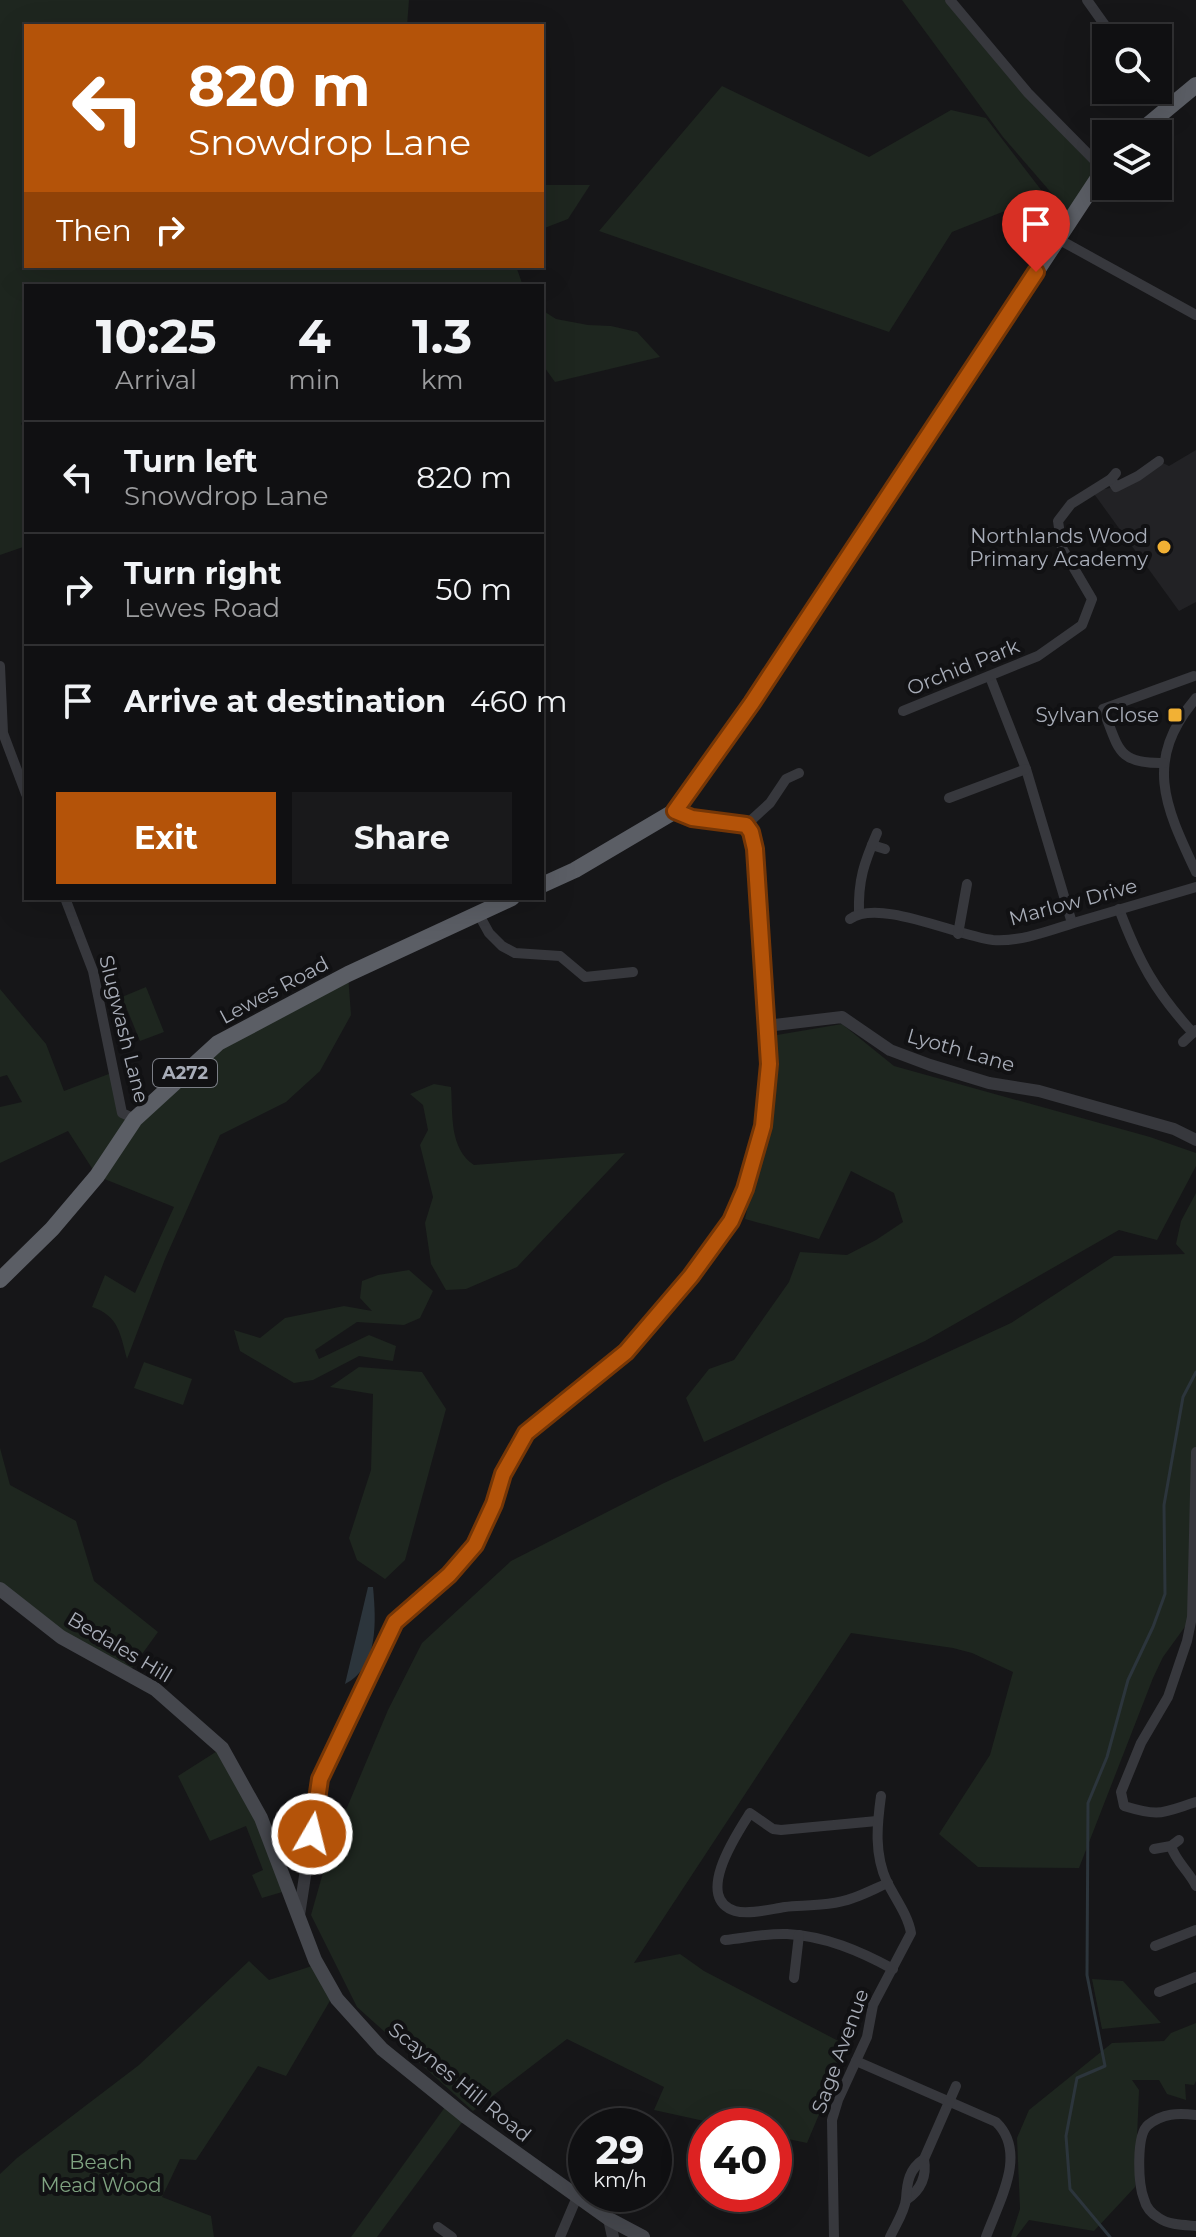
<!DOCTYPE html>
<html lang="en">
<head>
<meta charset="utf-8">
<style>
  body { margin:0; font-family:Montserrat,sans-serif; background:#19191b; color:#f1f3f6; height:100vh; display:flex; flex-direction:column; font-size:30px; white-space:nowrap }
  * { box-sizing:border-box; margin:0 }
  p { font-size:26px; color:#9c9d9f }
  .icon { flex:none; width:44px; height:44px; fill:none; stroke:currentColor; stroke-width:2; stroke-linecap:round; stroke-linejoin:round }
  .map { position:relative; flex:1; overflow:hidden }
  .details { position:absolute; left:24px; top:284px; width:520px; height:616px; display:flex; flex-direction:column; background:#101012; border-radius:0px; box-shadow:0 8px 32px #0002,0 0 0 2px #303032 }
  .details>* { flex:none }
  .banner { position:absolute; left:24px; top:24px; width:520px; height:244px; border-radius:0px; box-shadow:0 8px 32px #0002,0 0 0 2px #303032; background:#b45309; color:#fff; overflow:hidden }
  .tools { position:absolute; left:1092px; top:24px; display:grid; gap:16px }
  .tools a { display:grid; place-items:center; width:80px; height:80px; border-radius:0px; background:#101012; box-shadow:0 8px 32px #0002,0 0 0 2px #303032; font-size:40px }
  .speed { position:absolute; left:568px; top:2108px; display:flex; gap:16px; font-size:40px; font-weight:700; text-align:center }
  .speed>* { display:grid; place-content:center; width:104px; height:104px; border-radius:50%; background:#101012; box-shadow:0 8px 32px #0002,0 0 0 2px #303032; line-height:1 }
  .speed small { font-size:20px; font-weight:400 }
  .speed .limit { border:12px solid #d22; background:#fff; color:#111 }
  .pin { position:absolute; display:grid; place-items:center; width:68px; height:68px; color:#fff; margin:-82px -34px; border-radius:50% 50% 50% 0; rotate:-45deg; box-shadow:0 0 8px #0007 }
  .pin .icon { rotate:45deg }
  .me { position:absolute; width:88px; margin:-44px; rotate:8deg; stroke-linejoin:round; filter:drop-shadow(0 0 6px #0008) }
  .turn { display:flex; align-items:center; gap:28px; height:168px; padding:0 32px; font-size:36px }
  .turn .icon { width:104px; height:104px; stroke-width:2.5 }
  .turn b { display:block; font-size:56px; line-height:68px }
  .then { display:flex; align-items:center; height:76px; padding:0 32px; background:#0003; gap:16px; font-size:30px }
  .eta { display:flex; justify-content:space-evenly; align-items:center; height:136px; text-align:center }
  .eta b { font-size:48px; font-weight:700; line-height:56px }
  .button { display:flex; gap:16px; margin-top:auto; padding:16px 32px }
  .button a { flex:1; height:92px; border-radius:0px; background:#b45309; color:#fff; font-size:32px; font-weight:700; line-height:92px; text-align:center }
  .button a+a { background:#19191b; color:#f1f3f6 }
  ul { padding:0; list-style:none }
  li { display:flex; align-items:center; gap:24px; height:112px; padding:0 32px; border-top:2px solid #303032 }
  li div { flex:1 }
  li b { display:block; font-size:30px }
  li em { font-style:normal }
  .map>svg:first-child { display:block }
</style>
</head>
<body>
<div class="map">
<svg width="1196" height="2237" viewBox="0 0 1196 2237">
  <rect width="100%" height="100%" fill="#161618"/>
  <polygon fill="#222225" points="1196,450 1196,602 1179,611 1092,491 1116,487 1159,461 1169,466"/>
  <g fill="#1e261f">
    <polygon points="0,0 409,0 407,26 26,26 26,266 516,266 523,286 26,286 26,420 21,423 26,435 26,546 0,555"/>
    <polygon points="902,0 947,0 1103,169 1073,218 1003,137"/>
    <polygon points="722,86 869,157 951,110 986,118 1045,195 952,232 889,332 599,231"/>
    <polygon points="542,185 590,185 568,219 542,229"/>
    <polygon points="542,310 556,319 588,325 611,326 637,332 660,357 555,382 545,368 542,368"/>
    <path d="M348,974l3,41 -31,56 -34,31 -66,33 -55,124 -38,100c-7,-25 -8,-43 -35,-52l13,-32 30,18 39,-86 -77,-31 -29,-45 -68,32v-56l22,-5 -15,-27 -7,2v-88l46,55 18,47 50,-19 8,41 13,6 83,-76z"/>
    <polygon points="146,987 164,1032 140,1041 122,997"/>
    <polygon points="842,1024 894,1066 1150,1137 1196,1153 1196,1166 1157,1240 1119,1230 925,1341 704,1442 686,1398 709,1369 734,1360 789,1282 800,1252 847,1255 876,1240 903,1222 894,1193 851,1171 819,1239 745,1219 770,1106 777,1035"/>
    <path d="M434,1084l17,3c2,28 -2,61 23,78l151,-12 -108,114 -51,22 -20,1 -15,-26 -6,-41 8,-26 -13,-52 8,-15 -5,-25 -13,-11z"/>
    <polygon points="1196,1193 1196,1452 1192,1617 1163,1657 1153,1678 1079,1868 978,1867 939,1834 990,1755 1013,1672 972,1653 953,1648 851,1633 634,1963 680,1954 704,1971 848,2046 807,2143 774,2136 774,2126 727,2126 654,2110 664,2087 567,2039 473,2111 357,2007 311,1915 330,1848 388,1710 422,1643 511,1561 664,1483 1011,1323 1114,1256 1185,1254 1176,1244 1181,1221"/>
    <polygon points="409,1270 433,1291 420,1318 404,1325 357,1322 315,1350 319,1359 369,1335 396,1346 393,1361 359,1356 313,1380 294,1383 240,1351 234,1330 260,1338 285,1318 344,1306 372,1311 360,1298 362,1281 378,1275"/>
    <polygon points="144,1362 192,1379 183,1405 134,1388"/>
    <polygon points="359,1367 422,1372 446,1409 405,1560 385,1579 357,1560 349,1538 371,1470 373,1394 330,1387"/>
    <polygon points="0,1448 10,1485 76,1521 94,1581 158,1632 129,1672 61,1637 0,1589"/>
    <polygon points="222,1748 289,1890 262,1898 252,1875 263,1870 246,1826 210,1841 178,1776"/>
    <polygon points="249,1961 269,1980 312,1966 331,1999 286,2076 258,2066 196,2160 180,2159 162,2197 211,2216 214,2237 0,2237 0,2174 17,2158 139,2065"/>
    <polygon points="1092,1979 1123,1981 1161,2023 1102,2029"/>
    <polygon points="1196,2023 1196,2081 1194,2085 1185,2084 1186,2100 1167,2094 1159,2080 1132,2080 1139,2090 1135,2187 1094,2231 1029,2220 1016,2237 1011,2237 1020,2209 1017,2138 1029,2110 1112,2043 1164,2041 1171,2033"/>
    <polygon points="448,2103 466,2117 377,2237 351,2237"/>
  </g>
  <path fill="#2c353c" d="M368,1587h5c3,33 6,80 -28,97z"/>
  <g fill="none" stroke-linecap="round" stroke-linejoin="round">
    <polyline stroke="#2c353c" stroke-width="3" points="1110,2237 1070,2189 1066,2136 1077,2078 1105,2066 1087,1975 1088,1803 1107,1757 1128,1680 1153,1627 1165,1594 1164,1505 1183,1397 1196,1372"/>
    <g stroke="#37383d" stroke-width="10">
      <polyline points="950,0 1028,93 1103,169"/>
      <polyline points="1087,0 1114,38"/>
      <polyline points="1158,86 1174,102"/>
      <polyline points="1058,239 1196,315"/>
      <polyline points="1111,479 1116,487 1138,476 1159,461"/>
      <polyline points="0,666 3,733 26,794"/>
      <polyline points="990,677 1026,769 1072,923"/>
      <path d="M1196,698c-53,63 -31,108 0,174"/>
      <polyline points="903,711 1038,656 1082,625 1092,599 1062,548 1058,521 1071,504 1111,479 1116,473"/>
      <path d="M1164,763c-47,1 -45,-14 -61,-54l91,-33"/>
      <polyline points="949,798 1026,769"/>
      <polyline points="746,825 770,803 786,779 799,773"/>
      <polyline points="872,845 885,849"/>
      <polyline points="65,898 93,971 122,1113 135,1119"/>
      <path d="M1119,909c20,53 36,82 74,124"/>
      <polyline points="478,913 489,933 502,946 515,953 560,956 585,977 633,972"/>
      <path d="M859,913c-1,-33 5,-50 18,-80"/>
      <path d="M850,919c29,-21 107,17 143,21 28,2 58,-10 84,-18 40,-12 79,-23 119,-35"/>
      <polyline points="958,934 967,884"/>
      <polyline points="1183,1042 1196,1030"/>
      <path d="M1196,1452l-4,165 -5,24 -19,56 -27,46 -20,49 3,14c36,11 37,7 72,-4"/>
      <path d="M877,1821l-96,9 -8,-1 -23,-16c-12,19 -57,85 -15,98 14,4 36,-2 50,-4 22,-2 47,-1 68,-9 12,-4 23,-10 35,-15"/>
      <path d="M1171,1846c5,16 18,25 25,40"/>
      <polyline points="1154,1849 1171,1846 1179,1840"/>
      <path d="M725,1940c20,-2 42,-7 62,-6 38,2 73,17 106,35"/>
      <polyline points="1155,1946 1196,1930"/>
      <polyline points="794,1978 799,1935"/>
      <polyline points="1159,1992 1196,1977"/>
      <path d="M856,2061l140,61c32,31 3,79 -10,115"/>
      <path d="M1196,2115c-18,-2 -33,-2 -48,10 -12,10 -10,59 -4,74 2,8 8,15 15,19 10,7 25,7 37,8"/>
      <path d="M906,2200c15,-10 21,-24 18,-41"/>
      <polyline points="438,2227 452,2237"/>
      <polyline points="560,2237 577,2197"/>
      <path d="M834,2237l-2,-117 6,-20 29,-63 6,-32 38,-72c-3,-18 -16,-35 -24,-51 -13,-28 -10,-57 -6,-86"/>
      <path d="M890,2237c5,-11 15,-26 16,-38 1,-17 3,-30 18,-40l32,-73"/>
    </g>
    <g stroke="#37383d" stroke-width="12">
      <polyline points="766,1026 842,1017 890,1050 930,1065 989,1083 1039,1091 1174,1129 1196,1140"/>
      <polyline points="299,1915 320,1779 395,1622 449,1575 475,1545 494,1504 503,1474 526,1433 626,1352 691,1276 731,1221 745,1189 763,1126 769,1064 755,849 751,832 746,825 692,818 675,811"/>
      <polyline points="609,2219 613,2237"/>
    </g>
    <polyline stroke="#45474d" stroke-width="14" points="0,1589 61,1637 155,1689 222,1748 261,1818 315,1960 337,1999 382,2049 466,2117 609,2219 643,2237"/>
    <g stroke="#5b5e65" stroke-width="16">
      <polyline points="1137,134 1196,85"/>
      <polyline points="542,885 575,870 675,811 752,703 1106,166"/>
      <polyline points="0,1280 52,1229 97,1176 135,1119 218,1043 348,974 512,898"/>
    </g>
  </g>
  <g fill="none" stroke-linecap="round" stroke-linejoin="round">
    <defs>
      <polyline id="route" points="312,1834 320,1779 395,1622 449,1575 475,1545 494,1504 503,1474 526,1433 626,1352 691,1276 731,1221 745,1189 763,1126 769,1064 755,849 751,832 746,825 692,818 675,811 752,703 1036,272"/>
    </defs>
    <use href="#route" stroke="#753606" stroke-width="20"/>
    <use href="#route" stroke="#b45309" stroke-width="14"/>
  </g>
  <g fill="#f2b134" stroke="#111113" stroke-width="3">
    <circle cx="1164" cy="547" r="8"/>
    <rect x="1167" y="707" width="16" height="16" rx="4"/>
  </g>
  <g text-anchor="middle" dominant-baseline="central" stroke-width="8" stroke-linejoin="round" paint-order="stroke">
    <rect fill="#111113" stroke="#7b7e86" stroke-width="2" x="153" y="1059" width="64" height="28" rx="6"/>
    <g font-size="18" font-weight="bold" fill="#a8adb8">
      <text x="185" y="1073">A272</text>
    </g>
    <g font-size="20" fill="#a8adb8" stroke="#111113" text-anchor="end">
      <text x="1148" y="536">Northlands Wood<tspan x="1148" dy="23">Primary Academy</tspan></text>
      <text x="1159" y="715">Sylvan Close</text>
    </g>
    <g font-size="20" fill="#a8adb8" stroke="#111113">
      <text transform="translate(963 667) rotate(-22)">Orchid Park</text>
      <text transform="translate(1073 902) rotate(-15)">Marlow Drive</text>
      <text transform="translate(274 990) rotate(-28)">Lewes Road</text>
      <text transform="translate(124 1029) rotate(76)">Slugwash Lane</text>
      <text transform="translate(961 1050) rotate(16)">Lyoth Lane</text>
      <text transform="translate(120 1647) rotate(31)">Bedales Hill</text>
      <text transform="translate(840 2051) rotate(-70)">Sage Avenue</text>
      <text transform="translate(460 2082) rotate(39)">Scaynes Hill Road</text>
    </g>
    <g font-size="20" fill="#7fa381" stroke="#111113">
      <text x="101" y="2162">Beach<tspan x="101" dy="23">Mead Wood</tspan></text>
    </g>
  </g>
</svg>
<div class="tools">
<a><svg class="icon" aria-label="search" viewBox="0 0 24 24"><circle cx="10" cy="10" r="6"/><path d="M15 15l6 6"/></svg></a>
<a><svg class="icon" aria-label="layers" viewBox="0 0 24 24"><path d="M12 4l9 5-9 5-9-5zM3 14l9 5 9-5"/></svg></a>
</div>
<div class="speed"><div>29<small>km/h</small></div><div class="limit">40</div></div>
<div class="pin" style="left:1036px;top:272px;background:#d93025"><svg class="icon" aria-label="arrive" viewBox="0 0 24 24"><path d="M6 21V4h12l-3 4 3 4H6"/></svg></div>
<svg class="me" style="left:312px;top:1834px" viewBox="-20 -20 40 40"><circle r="17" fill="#b45309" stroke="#fff" stroke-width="3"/><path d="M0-11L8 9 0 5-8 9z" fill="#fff"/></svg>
<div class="banner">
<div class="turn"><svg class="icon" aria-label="left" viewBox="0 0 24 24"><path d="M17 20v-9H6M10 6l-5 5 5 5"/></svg><div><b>820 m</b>Snowdrop Lane</div></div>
<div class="then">Then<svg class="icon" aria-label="right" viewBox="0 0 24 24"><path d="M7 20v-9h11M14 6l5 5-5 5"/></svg></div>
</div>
<section class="details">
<div class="eta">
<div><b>10:25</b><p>Arrival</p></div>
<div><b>4</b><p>min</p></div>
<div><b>1.3</b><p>km</p></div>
</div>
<ul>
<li><svg class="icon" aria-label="left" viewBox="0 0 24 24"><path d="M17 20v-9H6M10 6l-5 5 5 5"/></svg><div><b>Turn left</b><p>Snowdrop Lane</p></div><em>820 m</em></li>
<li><svg class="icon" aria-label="right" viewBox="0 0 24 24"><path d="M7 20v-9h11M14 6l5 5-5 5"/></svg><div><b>Turn right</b><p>Lewes Road</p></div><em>50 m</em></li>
<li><svg class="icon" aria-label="arrive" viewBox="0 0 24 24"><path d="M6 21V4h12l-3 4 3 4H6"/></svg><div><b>Arrive at destination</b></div><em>460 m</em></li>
</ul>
<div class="button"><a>Exit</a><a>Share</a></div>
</section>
</div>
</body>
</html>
